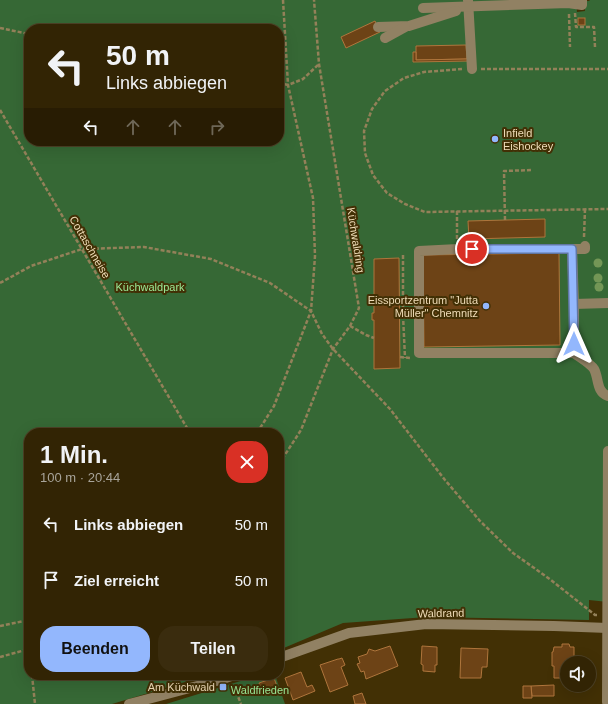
<!DOCTYPE html>
<html lang="de">
<head>
<meta charset="utf-8">
<style>
  body { margin:0; font-family:Helvetica,sans-serif; background:#3a2c0e; color:#f1f3f6; height:100vh; display:flex; flex-direction:column; font-size:15px; white-space:nowrap }
  * { box-sizing:border-box; margin:0 }
  p { font-size:13px; color:#a8a49a }
  .icon { flex:none; width:22px; height:22px; fill:none; stroke:currentColor; stroke-width:2; stroke-linecap:round; stroke-linejoin:round }
  .map { position:relative; flex:1; overflow:hidden }
  .details { position:absolute; left:24px; top:428px; width:260px; height:252px; display:flex; flex-direction:column; background:#322404; border-radius:16px; box-shadow:0 4px 16px #0002,0 0 0 1px #4d4126 }
  .details>* { flex:none }
  .hud { position:absolute; left:24px; top:24px; width:260px; height:122px; border-radius:16px; box-shadow:0 4px 16px #0002,0 0 0 1px #4d4126; background:#322404; color:#f1f3f6; overflow:hidden }
  .tools { position:absolute; left:560px; top:656px; display:grid; gap:8px }
  .tools a { display:grid; place-items:center; width:36px; height:36px; border-radius:50%; background:#322404; box-shadow:0 4px 16px #0002,0 0 0 1px #4d4126; font-size:20px }
  .pin { position:absolute; display:grid; place-items:center; width:34px; height:34px; color:#fff; margin:-17px; border:2px solid #fff; border-radius:50%; box-shadow:0 1px 4px #0007 }
  .me { position:absolute; width:44px; margin:-22px; rotate:0deg; stroke-linejoin:round; filter:drop-shadow(0 0 3px #0008) }
  .turn { display:flex; align-items:center; gap:14px; height:84px; padding:0 16px; font-size:18px }
  .turn .icon { width:52px; height:52px; stroke-width:2.5 }
  .turn b { display:block; font-size:28px; line-height:34px }
  .lanes { display:flex; align-items:center; height:38px; padding:0 16px; background:#0003; justify-content:center; gap:20px; direction:ltr }
  .lanes .off { opacity:.35 }
  .round { display:grid; place-items:center; flex:none; width:42px; height:42px; border-radius:16px; background:#3a2c0e }
  .overview { display:flex; align-items:center; justify-content:space-between; height:68px; padding:0 16px }
  h1 { font-size:24px; font-weight:600; line-height:30px }
  .cta { display:flex; gap:8px; margin-top:auto; padding:8px 16px }
  .cta a { flex:1; height:46px; border-radius:16px; background:#93b7fd; color:#111; font-size:16px; font-weight:600; line-height:46px; text-align:center }
  .cta a+a { background:#3a2c0e; color:#f1f3f6 }
  ul { padding:0; list-style:none }
  li { display:flex; align-items:center; gap:12px; height:56px; padding:0 16px }
  li div { flex:1 }
  li b { display:block; font-size:15px }
  li em { font-style:normal }
  .map>svg:first-child { display:block }
</style>
</head>
<body>
<div class="map">
<svg width="608" height="704" viewBox="0 0 608 704">
  <rect width="100%" height="100%" fill="#423005"/>
  <g fill="#366835" fill-rule="evenodd">
    <path d="M0,0h576l1,12 8,-1v-10h5l-1,-1h19v602l-19,-2v20l-162,-3 -84,6 -64,27v-217h-250v242h179l-96,29h-112zM29,29h250v112h-250z"/>
    <polygon points="260,675 275,675 285,704 166,704"/>
  </g>
  <g fill="#6d4316" stroke="#af753c">
    <rect x="578" y="18" width="7" height="7"/>
    <polygon points="375,21 380,32 346,48 341,37"/>
    <polygon points="466,45 467,59 416,60 416,46"/>
    <polygon points="413,52 416,52 416,60 467,59 469,61 413,62"/>
    <polygon points="545,219 545,237 469,239 468,221"/>
    <polygon points="559,253 560,345 424,347 423,255"/>
    <polygon points="399,258 400,368 374,369 374,320 372,320 372,313 374,313 374,259"/>
    <polygon points="562,644 569,644 570,647 574,647 574,658 575,658 575,659 577,659 578,663 567,663 567,677 566,677 566,678 554,678 554,666 552,666 552,652 553,652 554,647 562,647"/>
    <polygon points="390,646 398,666 366,679 364,671 361,672 357,664 360,663 358,657 367,654 369,649 375,651"/>
    <polygon points="422,646 437,647 437,665 435,665 435,672 423,671 423,665 421,664"/>
    <polygon points="461,648 488,649 487,667 482,667 481,678 460,678"/>
    <polygon points="342,658 345,665 341,667 348,685 330,692 320,665 338,659 339,659"/>
    <polygon points="301,672 307,687 312,685 315,691 293,700 285,678"/>
    <polygon points="274,678 278,689 263,694 259,683"/>
    <polygon points="554,685 554,696 532,696 531,686"/>
    <polygon points="523,686 531,686 532,698 523,698"/>
    <polygon points="362,693 366,704 355,704 353,696"/>
  </g>
  <g fill="none" stroke-linecap="round" stroke-linejoin="round">
    <g stroke="#938159" stroke-width="2.5" stroke-dasharray="4 2" stroke-linecap="butt">
      <polyline points="575,13 576,27 594,27 595,47"/>
      <polyline points="569,14 570,47"/>
      <polyline points="0,28 29,34"/>
      <polyline points="462,69 424,72 404,78 385,91 372,109 364,131 365,153 373,175 387,193 405,204 425,212 608,209"/>
      <polyline points="481,69 608,69"/>
      <polyline points="279,83 288,85 303,79 319,64"/>
      <polyline points="0,110 190,433"/>
      <polyline points="457,211 457,239"/>
      <polyline points="505,220 504,171 532,170"/>
      <polyline points="584,237 585,209"/>
      <polyline points="403,255 403,315 405,358"/>
      <polyline points="0,283 31,266 82,249 144,247 211,259 270,283 311,311 322,334 333,349 390,409 445,480 480,521 513,553 551,580 595,615 597,615"/>
      <polyline points="350,326 366,335 374,338"/>
      <polyline points="400,357 410,358"/>
      <polyline points="257,433 274,406 311,311 315,256 313,198 288,85 283,0"/>
      <polyline points="279,464 301,430 333,349 350,326 359,308 319,64 314,0"/>
      <polyline points="0,626 29,620"/>
      <polyline points="0,657 29,649"/>
      <polyline points="32,675 35,704"/>
      <polyline points="234,686 241,704"/>
    </g>
    <g stroke="#918163" stroke-width="10">
      <polyline points="468,0 472,69"/>
      <polyline points="423,8 568,3 582,5 582,0"/>
      <polyline points="378,27 409,26 456,11"/>
      <polyline points="385,38 405,27"/>
      <path d="M585,246v3h-13l2,55v49c5,4 16,10 20,16 5,9 2,23 14,27"/>
      <polyline points="572,249 458,249 419,251 419,353 574,353"/>
      <polyline points="574,304 608,303"/>
      <polyline points="279,658 349,633 426,624 554,626 608,628"/>
      <polyline points="607,702 608,451"/>
      <polyline points="129,704 220,680 234,675"/>
    </g>
  </g>
  <g fill="#739656">
    <circle cx="598" cy="263" r="4.5"/>
    <circle cx="598" cy="278" r="4.5"/>
    <circle cx="599" cy="287" r="4.5"/>
  </g>
  <g fill="none" stroke-linecap="round" stroke-linejoin="round">
    <defs>
      <polyline id="route" points="472,249 572,249 574,344"/>
    </defs>
    <use href="#route" stroke="#6077a4" stroke-width="10"/>
    <use href="#route" stroke="#93b7fd" stroke-width="7"/>
  </g>
  <g fill="#93b7fd" stroke="#423005" stroke-width="1.5">
    <circle cx="495" cy="139" r="4"/>
    <circle cx="486" cy="306" r="4"/>
    <rect x="219" y="683" width="8" height="8" rx="2"/>
  </g>
  <g text-anchor="middle" dominant-baseline="central" stroke-width="4" stroke-linejoin="round" paint-order="stroke">
    <g font-size="11" fill="#efdcb8" stroke="#423005" text-anchor="end">
      <text x="503" y="133" text-anchor="start">Infield<tspan x="503" dy="13">Eishockey</tspan></text>
      <text x="478" y="300">Eissportzentrum "Jutta<tspan x="478" dy="13">Müller" Chemnitz</tspan></text>
      <text x="215" y="687">Am Küchwald</text>
    </g>
    <g font-size="11" fill="#efdcb8" stroke="#423005">
      <text transform="translate(356 240) rotate(81)">Küchwaldring</text>
      <text transform="translate(90 247) rotate(60)">Cottaschneise</text>
      <text transform="translate(441 613) rotate(-1)">Waldrand</text>
    </g>
    <g font-size="11" fill="#9bea98" stroke="#423005">
      <text x="150" y="287">Küchwaldpark</text>
      <text x="260" y="690">Waldfrieden</text>
    </g>
  </g>
</svg>
<div class="tools">
<a><svg class="icon" aria-label="sound" viewBox="0 0 24 24"><path d="M4 9h4l5-4v14l-5-4H4zM17 9q2 3 0 6"/></svg></a>
</div>
<div class="pin" style="left:472px;top:249px;background:#d93025"><svg class="icon" aria-label="arrive" viewBox="0 0 24 24"><path d="M6 21V4h12l-3 4 3 4H6"/></svg></div>
<svg class="me" style="left:574px;top:344px" viewBox="-20 -20 40 40"><path d="M0-17L14 15 0 8-14 15z" fill="#93b7fd" stroke="#fff" stroke-width="4"/></svg>
<div class="hud">
<div class="turn"><svg class="icon" aria-label="left" viewBox="0 0 24 24"><path d="M17 20v-9H6M10 6l-5 5 5 5"/></svg><div><b>50 m</b>Links abbiegen</div></div>
<div class="lanes"><svg class="icon" aria-label="left" viewBox="0 0 24 24"><path d="M17 20v-9H6M10 6l-5 5 5 5"/></svg><svg class="icon off" aria-label="ahead" viewBox="0 0 24 24"><path d="M12 20V5M6 11l6-6 6 6"/></svg><svg class="icon off" aria-label="ahead" viewBox="0 0 24 24"><path d="M12 20V5M6 11l6-6 6 6"/></svg><svg class="icon off" aria-label="right" viewBox="0 0 24 24"><path d="M7 20v-9h11M14 6l5 5-5 5"/></svg></div>
</div>
<section class="details">
<div class="overview"><div><h1>1 Min.</h1><p>100 m · 20:44</p></div><a class="round" style="background:#d93025;color:#fff"><svg class="icon" aria-label="close" viewBox="0 0 24 24"><path d="M6 6l12 12M18 6L6 18"/></svg></a></div>
<ul>
<li><svg class="icon" aria-label="left" viewBox="0 0 24 24"><path d="M17 20v-9H6M10 6l-5 5 5 5"/></svg><div><b>Links abbiegen</b></div><em>50 m</em></li>
<li><svg class="icon" aria-label="arrive" viewBox="0 0 24 24"><path d="M6 21V4h12l-3 4 3 4H6"/></svg><div><b>Ziel erreicht</b></div><em>50 m</em></li>
</ul>
<div class="cta"><a>Beenden</a><a>Teilen</a></div>
</section>
</div>
</body>
</html>
